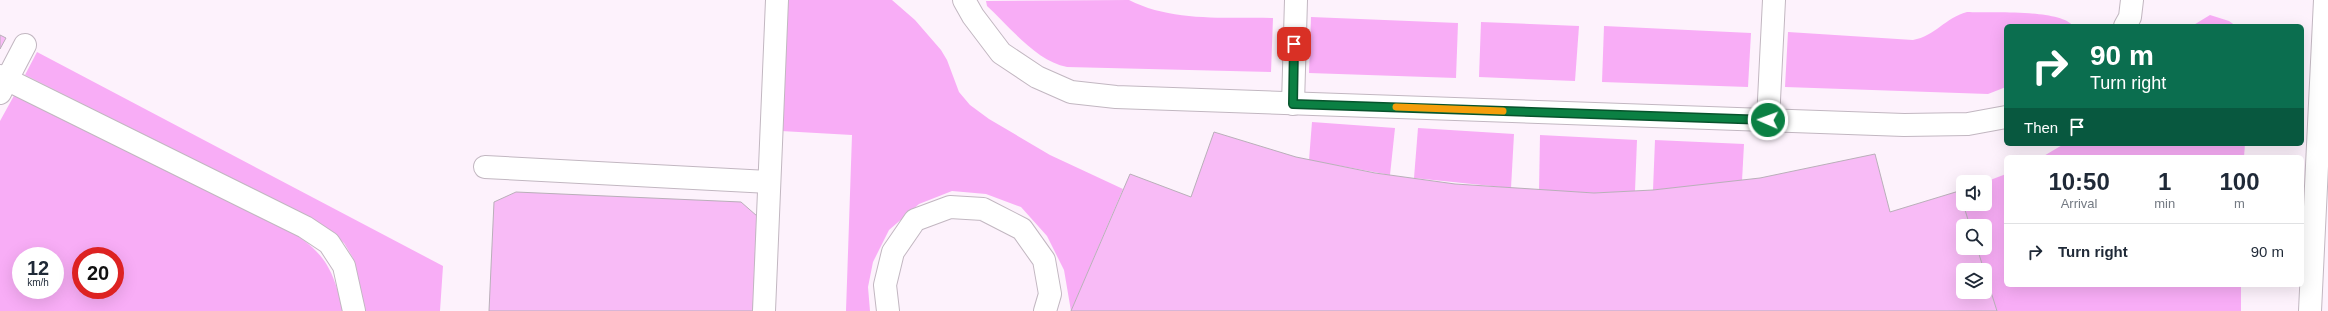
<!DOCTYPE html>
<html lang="en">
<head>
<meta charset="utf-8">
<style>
  body { margin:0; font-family:Helvetica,sans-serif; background:#f2f2f3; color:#1f2937; height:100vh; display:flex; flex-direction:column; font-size:15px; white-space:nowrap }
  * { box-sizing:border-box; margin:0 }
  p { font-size:13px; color:#747a83 }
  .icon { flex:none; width:22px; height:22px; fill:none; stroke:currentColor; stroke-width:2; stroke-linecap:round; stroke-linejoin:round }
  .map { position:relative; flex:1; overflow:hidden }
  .panel { position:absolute; left:2004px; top:155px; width:300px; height:132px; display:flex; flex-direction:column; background:#fff; border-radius:6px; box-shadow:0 4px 16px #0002 }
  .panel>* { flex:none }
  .top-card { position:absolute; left:2004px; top:24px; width:300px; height:122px; border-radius:6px; box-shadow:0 4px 16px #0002; background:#0b6e4f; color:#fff; overflow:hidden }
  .fabs { position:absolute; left:1956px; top:175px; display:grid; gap:8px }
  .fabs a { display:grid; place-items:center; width:36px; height:36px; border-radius:6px; background:#fff; box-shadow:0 4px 16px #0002; font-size:20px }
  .speed { position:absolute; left:12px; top:247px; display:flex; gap:8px; font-size:20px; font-weight:700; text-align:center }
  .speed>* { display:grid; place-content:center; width:52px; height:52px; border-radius:50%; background:#fff; box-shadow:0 4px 16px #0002; line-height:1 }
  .speed small { font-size:10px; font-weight:400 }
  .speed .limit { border:6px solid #d22; background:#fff; color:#111 }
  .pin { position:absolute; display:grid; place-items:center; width:34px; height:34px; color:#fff; margin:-17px; border-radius:8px; box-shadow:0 2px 6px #0006 }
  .me { position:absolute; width:44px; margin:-22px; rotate:272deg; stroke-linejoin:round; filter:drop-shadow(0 0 3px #0008) }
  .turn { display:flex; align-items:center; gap:14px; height:84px; padding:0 20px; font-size:18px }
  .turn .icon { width:52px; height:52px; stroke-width:2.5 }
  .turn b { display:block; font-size:28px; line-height:34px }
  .then { display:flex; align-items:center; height:38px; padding:0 20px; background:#0003; gap:8px; font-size:15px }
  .eta { display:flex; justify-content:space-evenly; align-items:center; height:68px; text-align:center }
  .eta b { font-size:24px; font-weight:700; line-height:28px }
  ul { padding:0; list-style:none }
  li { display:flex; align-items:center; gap:12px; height:56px; padding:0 20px; border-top:1px solid #e0e1e3 }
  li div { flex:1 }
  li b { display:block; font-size:15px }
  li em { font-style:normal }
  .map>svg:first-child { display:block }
</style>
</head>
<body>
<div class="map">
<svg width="2328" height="311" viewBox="0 0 2328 311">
  <rect width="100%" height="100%" fill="#fdf2fc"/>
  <g fill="#f8adf6" fill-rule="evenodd">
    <polygon points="788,0 892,0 915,20 941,50 947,60 959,92 970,105 989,119 1050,155 1123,189 1071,311 1064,270 1047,236 1021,207 986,194 952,191 919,204 889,230 873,262 868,287 870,311 846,311 852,135 781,131"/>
    <path d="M1129,0c43,22 96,17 144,18l-2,54 -204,-5c-31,-6 -57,-40 -80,-61l-1,-5z"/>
    <path d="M1967,12c22,1 94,-3 106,14h-67v61l-18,7 -203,-7 3,-55 125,8c22,-4 32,-22 54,-28z"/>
    <polygon points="2210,15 2229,21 2236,26 2192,26"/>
    <polygon points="1311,17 1458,23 1456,78 1309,73"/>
    <polygon points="1481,22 1579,26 1575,81 1479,77"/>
    <polygon points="1604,26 1751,33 1748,87 1602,82"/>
    <polygon points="37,52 443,266 440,311 364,311 353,258 344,243 317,222 25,75"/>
    <path d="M16,92l257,128c45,28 58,37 70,91h-343v-190zM21,256h34v34h-34zM81,256h34v34h-34z"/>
    <polygon points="1312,122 1395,128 1390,175 1309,160"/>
    <polygon points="1418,128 1514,134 1511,188 1414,178"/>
    <polygon points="1540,135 1637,140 1635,191 1594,193 1539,191"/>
    <polygon points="1655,140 1744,144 1742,181 1653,190"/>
    <polygon points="2064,144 2245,144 2244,157 2042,157"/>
    <polygon points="2006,174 2006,285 2241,285 2241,311 1997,311 1977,248 1985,248 1985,226 1970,226 1963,204 1985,204 1985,182"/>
  </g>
  <g fill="#f8bbf6" stroke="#b9afb9">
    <polygon points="0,35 6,38 0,49"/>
    <polygon points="1214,132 1296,157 1375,173 1455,184 1594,193 1653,190 1760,178 1875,154 1890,212 1959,191 1970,226 1963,226 1963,248 1977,248 1984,270 1963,270 1963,292 1985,292 1985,273 1997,311 1071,311 1130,174 1191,197"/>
    <polygon points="516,192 741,202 757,216 753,311 489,311 494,202"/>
  </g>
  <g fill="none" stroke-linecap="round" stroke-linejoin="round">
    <defs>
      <g id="minor">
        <polyline points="964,0 973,16 1001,53 1037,77 1071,92 1116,97 1904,125 1968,124 2006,117"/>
        <polyline points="2125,26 2130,17 2132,0"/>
        <polyline points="0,76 305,227 329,243 344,266 354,311"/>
        <polyline points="0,93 25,45"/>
        <polyline points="1293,104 1296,0"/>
        <polyline points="1768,120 1774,0"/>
        <polyline points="485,167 769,182"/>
        <polyline points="764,311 777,0"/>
        <polyline points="888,311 885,285 893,252 915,220 950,207 983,209 1022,229 1044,260 1050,294 1045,311"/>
        <polyline points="2310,311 2325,0"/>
      </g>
    </defs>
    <use href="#minor" stroke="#c2b7c1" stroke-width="24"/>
    <use href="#minor" stroke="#fff" stroke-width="22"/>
  </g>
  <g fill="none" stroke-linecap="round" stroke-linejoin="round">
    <defs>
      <polyline id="route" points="1294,44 1293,104 1768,120"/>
    </defs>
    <use href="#route" stroke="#07532c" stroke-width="10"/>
    <use href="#route" stroke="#0b8043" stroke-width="7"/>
    <polyline stroke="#f59e0b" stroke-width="7" points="1396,107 1503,111"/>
  </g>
</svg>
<div class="fabs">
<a><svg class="icon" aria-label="sound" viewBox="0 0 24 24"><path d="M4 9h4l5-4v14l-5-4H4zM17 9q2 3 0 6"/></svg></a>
<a><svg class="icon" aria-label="search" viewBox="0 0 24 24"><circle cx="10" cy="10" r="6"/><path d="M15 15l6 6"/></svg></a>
<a><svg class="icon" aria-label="layers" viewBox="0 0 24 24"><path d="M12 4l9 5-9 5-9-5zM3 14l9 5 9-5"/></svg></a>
</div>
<div class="speed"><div>12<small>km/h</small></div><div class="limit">20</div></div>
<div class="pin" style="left:1294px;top:44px;background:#d93025"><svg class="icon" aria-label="arrive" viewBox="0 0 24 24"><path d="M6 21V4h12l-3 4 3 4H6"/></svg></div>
<svg class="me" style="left:1768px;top:120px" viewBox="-20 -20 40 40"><circle r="17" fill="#0b8043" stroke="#fff" stroke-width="3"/><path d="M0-11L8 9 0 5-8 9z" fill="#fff"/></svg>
<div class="top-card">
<div class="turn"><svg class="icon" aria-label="right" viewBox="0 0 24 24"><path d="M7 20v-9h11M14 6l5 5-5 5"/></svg><div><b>90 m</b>Turn right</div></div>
<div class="then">Then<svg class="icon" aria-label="arrive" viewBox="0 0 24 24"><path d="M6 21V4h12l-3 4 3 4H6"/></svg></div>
</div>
<section class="panel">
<div class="eta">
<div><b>10:50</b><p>Arrival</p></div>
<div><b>1</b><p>min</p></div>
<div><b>100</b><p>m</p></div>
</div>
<ul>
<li><svg class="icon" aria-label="right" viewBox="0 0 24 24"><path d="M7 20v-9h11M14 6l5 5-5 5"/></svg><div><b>Turn right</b></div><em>90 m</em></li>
</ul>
</section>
</div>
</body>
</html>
